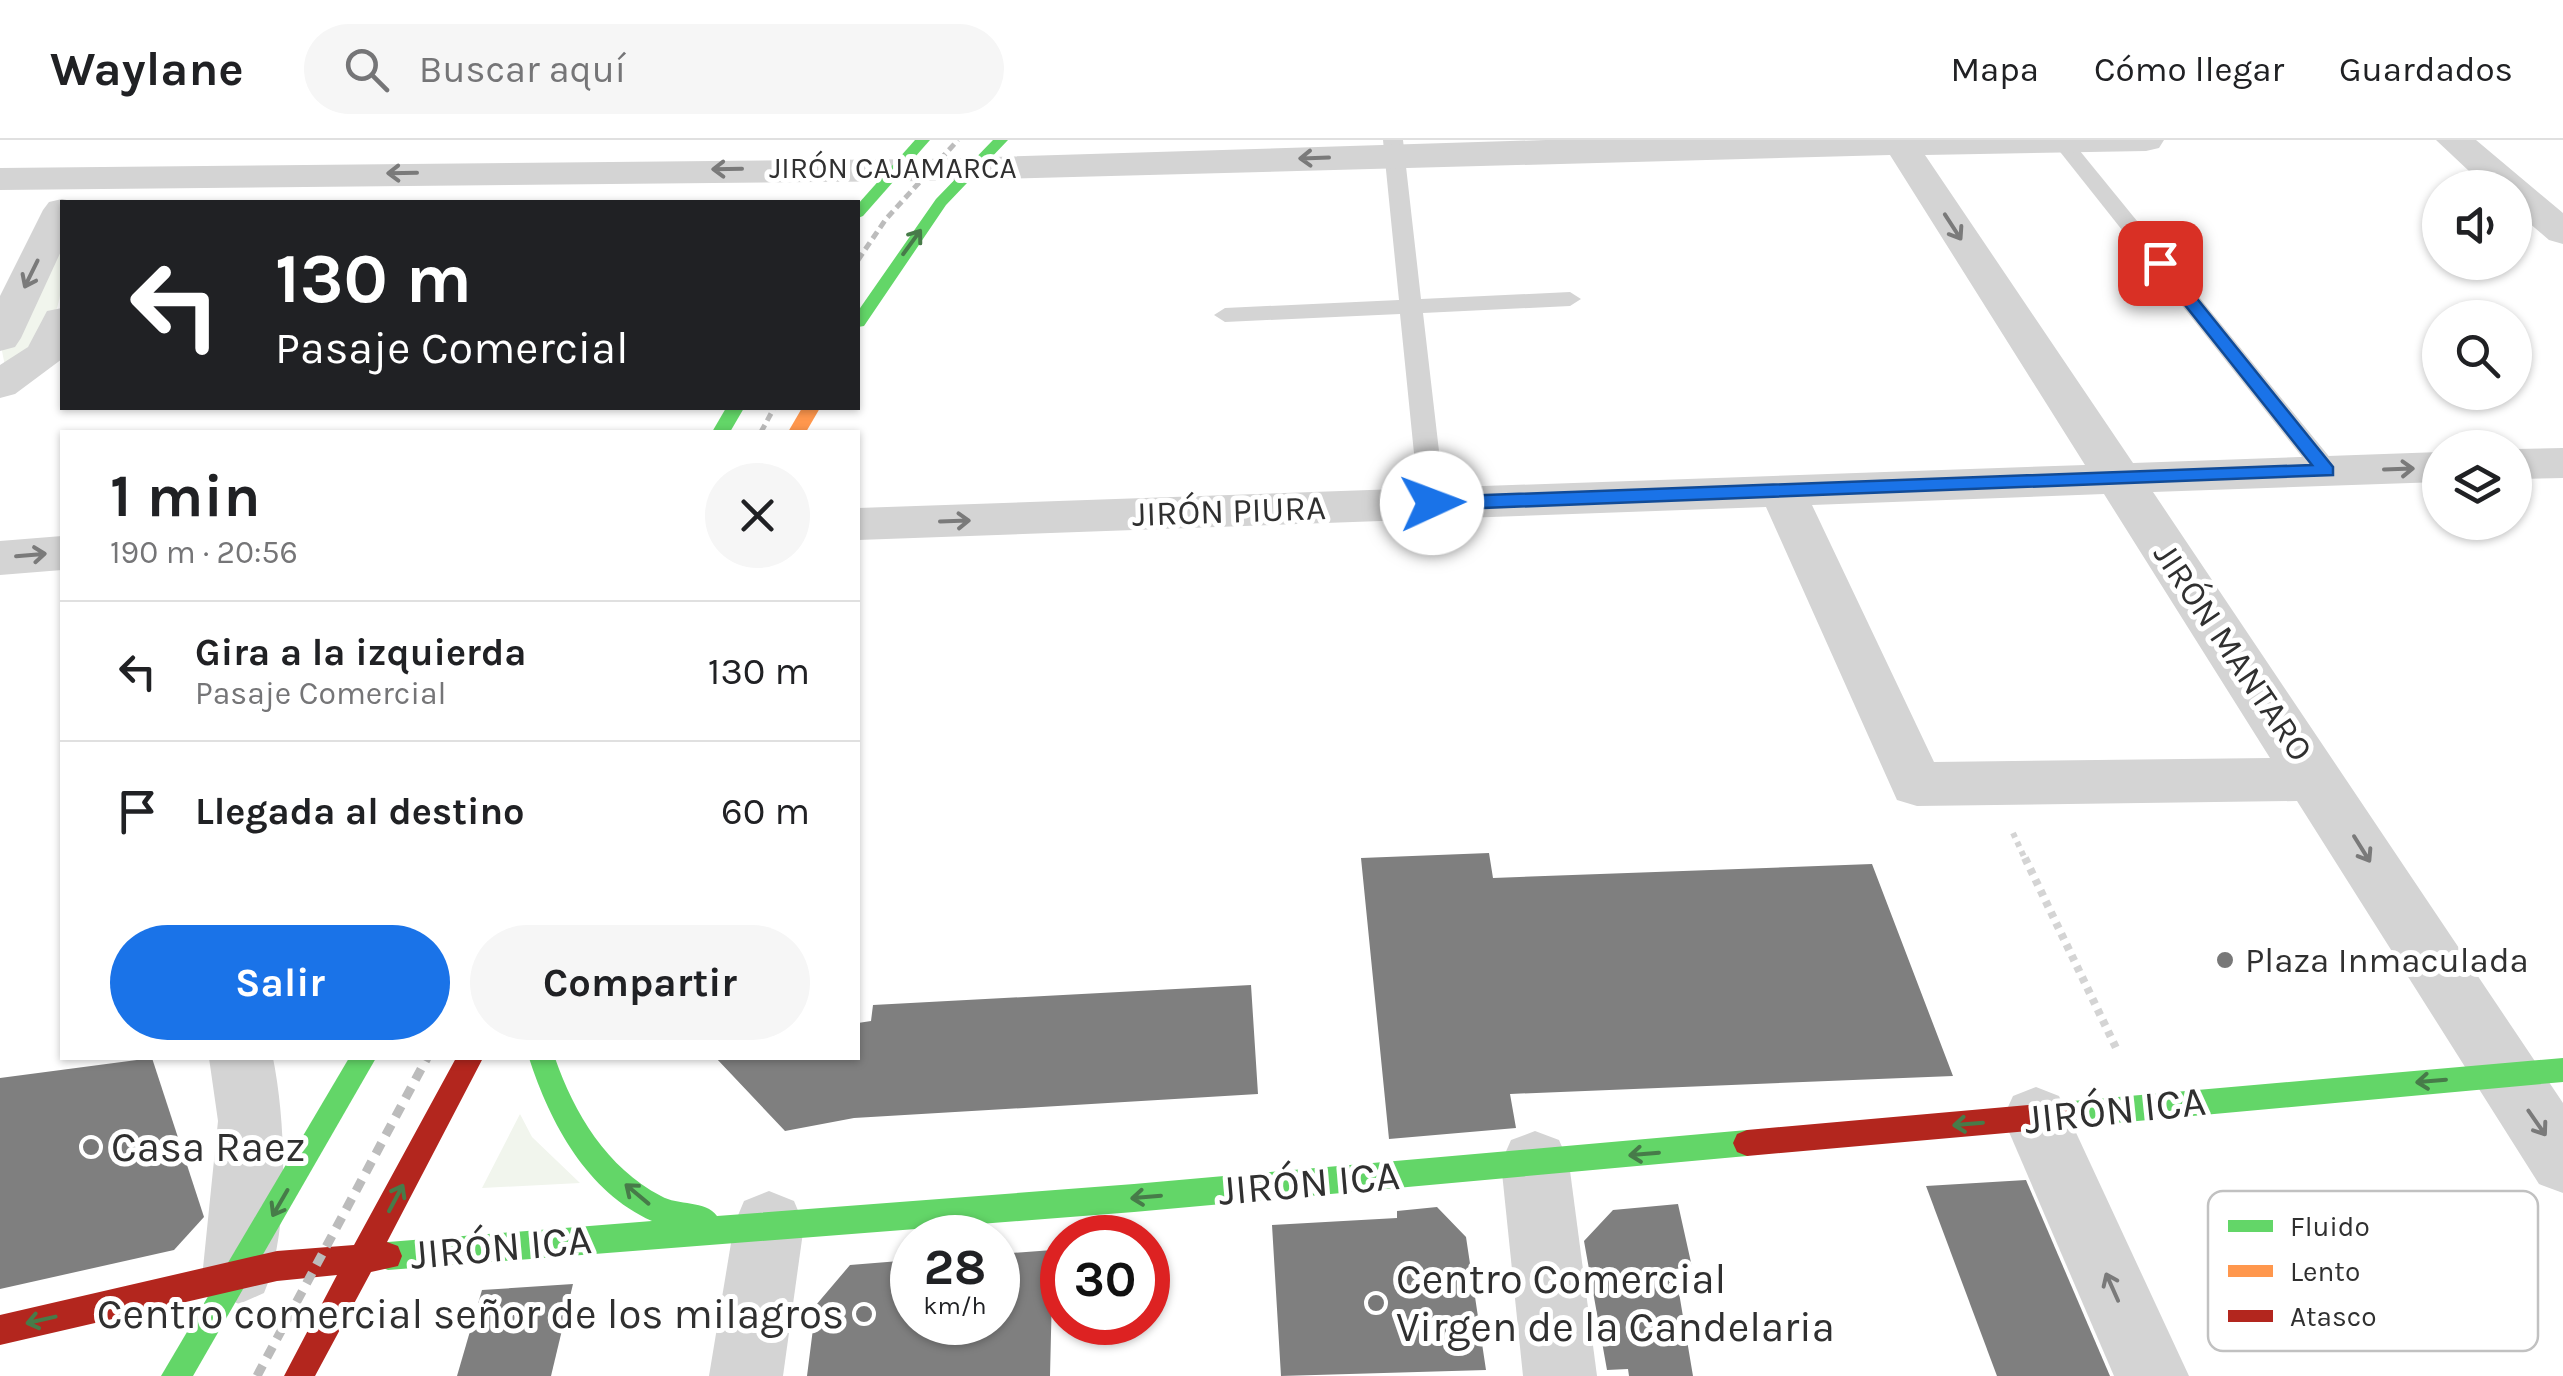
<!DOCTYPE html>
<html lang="es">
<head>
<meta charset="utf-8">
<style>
  body { margin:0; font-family:Karla,sans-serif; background:#f6f6f6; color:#202124; height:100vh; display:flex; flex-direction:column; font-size:38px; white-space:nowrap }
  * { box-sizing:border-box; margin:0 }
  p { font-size:32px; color:#757577 }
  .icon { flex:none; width:55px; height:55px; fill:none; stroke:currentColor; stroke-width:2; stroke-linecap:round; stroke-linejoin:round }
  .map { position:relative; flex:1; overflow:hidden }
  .details { position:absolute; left:60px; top:290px; width:800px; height:630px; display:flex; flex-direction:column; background:#fff; border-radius:0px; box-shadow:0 2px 8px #0004 }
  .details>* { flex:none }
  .guide { position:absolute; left:60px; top:60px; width:800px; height:210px; border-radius:0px; box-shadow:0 2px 8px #0004; background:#202124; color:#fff; overflow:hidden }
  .controls { position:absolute; left:2422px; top:30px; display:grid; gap:20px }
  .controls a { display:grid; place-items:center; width:110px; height:110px; border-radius:50%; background:#fff; box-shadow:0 2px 8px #0004; font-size:50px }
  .speed { position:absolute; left:890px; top:1075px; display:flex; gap:20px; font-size:50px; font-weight:700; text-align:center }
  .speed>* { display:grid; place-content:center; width:130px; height:130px; border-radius:50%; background:#fff; box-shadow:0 2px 8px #0004; line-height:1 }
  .speed small { font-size:25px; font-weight:400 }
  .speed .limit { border:15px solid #d22; background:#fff; color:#111 }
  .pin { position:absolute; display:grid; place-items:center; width:85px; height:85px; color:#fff; margin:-42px; border-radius:20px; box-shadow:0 5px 15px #0006 }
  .me { position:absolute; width:110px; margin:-55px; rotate:88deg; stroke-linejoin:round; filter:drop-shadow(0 0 8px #0008) }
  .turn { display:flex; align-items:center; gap:35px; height:210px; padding:0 50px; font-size:45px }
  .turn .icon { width:130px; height:130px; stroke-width:2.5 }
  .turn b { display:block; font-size:70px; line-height:85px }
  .round { display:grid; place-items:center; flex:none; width:105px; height:105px; border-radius:52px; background:#f6f6f6 }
  .summary { display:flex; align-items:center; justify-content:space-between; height:170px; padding:0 50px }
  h1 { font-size:60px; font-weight:700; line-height:75px }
  .button { display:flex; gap:20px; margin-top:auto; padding:20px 50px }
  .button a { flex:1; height:115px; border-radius:60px; background:#1a73e8; color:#fff; font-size:40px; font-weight:700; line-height:115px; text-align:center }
  .button a+a { background:#f6f6f6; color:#202124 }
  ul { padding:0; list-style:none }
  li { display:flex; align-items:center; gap:30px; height:140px; padding:0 50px; border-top:2px solid #e0e0e0 }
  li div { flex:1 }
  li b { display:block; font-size:38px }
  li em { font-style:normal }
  header { display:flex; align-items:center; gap:60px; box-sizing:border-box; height:140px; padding:0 50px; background:#fff; border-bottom:2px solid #e0e0e0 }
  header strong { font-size:48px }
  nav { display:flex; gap:55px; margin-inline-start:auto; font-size:35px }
  .search { width:700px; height:90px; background:#f6f6f6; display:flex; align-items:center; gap:25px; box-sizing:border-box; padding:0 35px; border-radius:55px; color:#757577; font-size:38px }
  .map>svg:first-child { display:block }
</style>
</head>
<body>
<header>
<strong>Waylane</strong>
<div class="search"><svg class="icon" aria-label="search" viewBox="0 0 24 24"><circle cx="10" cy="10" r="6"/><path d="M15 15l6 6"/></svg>Buscar aquí</div>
<nav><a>Mapa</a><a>Cómo llegar</a><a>Guardados</a></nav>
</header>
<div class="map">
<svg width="2563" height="1236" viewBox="0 0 2563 1236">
  <rect width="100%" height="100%" fill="#fff"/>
  <g fill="#f1f5ed">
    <path d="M62,97c0,74 2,83 -57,129l-4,-20z"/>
    <polygon points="520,974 532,997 580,1043 482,1048"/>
  </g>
  <g fill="#7f7f7f">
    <polygon points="1489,713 1493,738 1872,724 1953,936 1510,954 1516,988 1389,999 1361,718"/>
    <polygon points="1251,845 1258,954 854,978 785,991 716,918 858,918 858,883 871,881 873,865"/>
    <polygon points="152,918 204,1077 174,1110 0,1149 0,938"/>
    <polygon points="2026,1040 2110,1236 1997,1236 1926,1046"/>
    <polygon points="1678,1064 1692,1127 1675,1129 1693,1236 1629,1236 1628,1229 1607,1230 1584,1101 1613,1070"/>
    <polygon points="1437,1067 1466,1097 1486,1230 1281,1236 1272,1085 1397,1078 1397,1071"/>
    <polygon points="1053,1110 1050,1236 807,1236 816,1165 850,1125 912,1120 912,1182 998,1182 998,1114"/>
    <polygon points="573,1144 551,1236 457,1236 482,1150"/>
  </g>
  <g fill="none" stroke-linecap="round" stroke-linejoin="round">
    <polyline stroke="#d4d4d4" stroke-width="6" stroke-dasharray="5 5" stroke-linecap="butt" points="2013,693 2026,721"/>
    <polyline stroke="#d4d4d4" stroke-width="8" stroke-dasharray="6 6" stroke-linecap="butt" points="2025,718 2118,912"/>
    <g fill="#d4d4d4" fill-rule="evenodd">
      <polygon points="1383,0 1403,0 1421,159 1570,152 1581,159 1570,166 1423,173 1445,363 1432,372 1419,363 1400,174 1225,182 1214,175 1225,168 1399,160"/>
      <polygon points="2057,0 2071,0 2336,325 2340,331 2336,337 2318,337 2057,8"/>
    </g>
    <g fill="#d4d4d4" fill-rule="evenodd">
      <path d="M1546,0h618l-5,8 -13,3 -221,4 208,308 307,-11v30l-287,10 410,611v90l-24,-9 -242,-383 -380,5 -20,-6 -131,-293 -908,33v-32l1227,-43 -195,-310 -962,26 -928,9v-22l928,-9zM2104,354l166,264 -336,4 -122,-257z"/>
      <polygon points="2436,0 2476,0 2563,73 2563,104 2549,100 2515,71 2515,48 2487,48"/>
      <polygon points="62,59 76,62 62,62 62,109 21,198 15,207 0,211 0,156 43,70 49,62"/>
      <polygon points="62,168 62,219 15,254 0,258 0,225 28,207 47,171"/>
      <polygon points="2563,308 2563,338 2515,339 2515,309"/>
      <polygon points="62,396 62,430 0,435 0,401"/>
      <path d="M209,918h64c13,64 17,174 -9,235l-25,11 -25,-11 -11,-25 15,-147z"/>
      <polygon points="2036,947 2059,956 2189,1236 2114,1236 2003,978 2013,956"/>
      <polygon points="1535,991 1559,1000 1569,1023 1597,1236 1523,1236 1501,1023 1511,1000"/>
      <polygon points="769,1051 794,1061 804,1085 783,1236 709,1236 734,1085 744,1061"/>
    </g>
    <g fill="#63d668" fill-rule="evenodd">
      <polygon points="915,0 930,0 863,76 858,78 858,64"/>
      <polygon points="993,0 1008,0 946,65 864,186 858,187 858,171 936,59"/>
      <polygon points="726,268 744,268 730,292 712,292"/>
      <polygon points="349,918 376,918 193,1236 161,1236"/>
      <path d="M529,918h26c19,55 52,110 106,138 17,10 45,4 56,20l417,-32 613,-54 10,4 4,9 -4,9 -10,4 -613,56 -746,58 -10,-4 -4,-10 4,-10 10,-4 264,-21c-65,-29 -102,-98 -123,-163z"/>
      <polygon points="2563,918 2563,942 2061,988 2051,984 2047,975 2051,966 2061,962"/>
    </g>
    <polygon fill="#ff974d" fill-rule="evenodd" points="802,268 820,268 806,292 788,292"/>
    <g fill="#b3261e" fill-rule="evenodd">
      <polygon points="456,918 483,918 387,1102 398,1106 402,1116 398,1126 371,1132 315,1236 284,1236 337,1135 277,1141 0,1205 0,1175 277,1111 354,1105"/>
      <polygon points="2061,962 2071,966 2075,975 2071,984 2061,988 1747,1016 1737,1012 1733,1003 1737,994 1747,990"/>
    </g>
    <g stroke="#bcbcbc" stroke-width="5" stroke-dasharray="8 5" stroke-linecap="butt">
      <polyline points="858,120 886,79 958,0"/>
      <polyline points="761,292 774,268"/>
    </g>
    <polyline stroke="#bcbcbc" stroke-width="9" stroke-dasharray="12 9" stroke-linecap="butt" points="257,1236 427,918"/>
  </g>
  <defs><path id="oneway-shaft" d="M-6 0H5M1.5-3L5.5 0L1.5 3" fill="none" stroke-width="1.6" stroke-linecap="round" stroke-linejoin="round" transform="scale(2.5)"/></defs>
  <g stroke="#7a7a7a">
    <use href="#oneway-shaft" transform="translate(1314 18) rotate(178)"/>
    <use href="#oneway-shaft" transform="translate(727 29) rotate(179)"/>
    <use href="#oneway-shaft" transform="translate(402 33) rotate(179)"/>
    <use href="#oneway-shaft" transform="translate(1953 87) rotate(57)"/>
    <use href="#oneway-shaft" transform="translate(31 134) rotate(116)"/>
    <use href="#oneway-shaft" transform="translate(2399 329) rotate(-2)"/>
    <use href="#oneway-shaft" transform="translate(955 381) rotate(-2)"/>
    <use href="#oneway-shaft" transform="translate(31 415) rotate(-5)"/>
    <use href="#oneway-shaft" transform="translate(2362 709) rotate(58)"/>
    <use href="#oneway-shaft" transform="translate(2537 983) rotate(55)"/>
    <use href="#oneway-shaft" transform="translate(2112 1147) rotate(-114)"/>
  </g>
  <g stroke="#477b49">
    <use href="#oneway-shaft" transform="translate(912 102) rotate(-54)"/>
    <use href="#oneway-shaft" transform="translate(2431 941) rotate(175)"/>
    <use href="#oneway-shaft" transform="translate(1968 984) rotate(175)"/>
    <use href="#oneway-shaft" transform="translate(1644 1014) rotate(175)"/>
    <use href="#oneway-shaft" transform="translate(637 1054) rotate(-140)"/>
    <use href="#oneway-shaft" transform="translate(1146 1057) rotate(175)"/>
    <use href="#oneway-shaft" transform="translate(396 1058) rotate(-62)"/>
    <use href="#oneway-shaft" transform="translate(280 1063) rotate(120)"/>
    <use href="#oneway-shaft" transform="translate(41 1180) rotate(167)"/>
  </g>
  <polygon fill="#1a73e8" stroke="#114b97" stroke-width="2.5" points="2154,119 2165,119 2333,327 2333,335 1432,370 1423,363 1432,357 2312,325 2154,126"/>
  <g fill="#787878" stroke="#fff" stroke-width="4">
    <circle cx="2225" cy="820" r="10"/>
    <circle cx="91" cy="1007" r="10"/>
    <circle cx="1376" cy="1163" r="10"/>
    <circle cx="864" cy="1174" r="10"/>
  </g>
  <g text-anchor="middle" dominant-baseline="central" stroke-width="10" stroke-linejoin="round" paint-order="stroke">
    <g font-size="30" fill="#303030" stroke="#fff">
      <text x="893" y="28">JIRÓN CAJAMARCA</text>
    </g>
    <g font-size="35" fill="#303030" stroke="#fff">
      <text transform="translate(1229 371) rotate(-2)">JIRÓN PIURA</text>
      <text transform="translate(2233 512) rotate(56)">JIRÓN MANTARO</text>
    </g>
    <g font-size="35" fill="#303030" stroke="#fff" text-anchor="start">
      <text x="2245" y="820">Plaza Inmaculada</text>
    </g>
    <g font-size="42" fill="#303030" stroke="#fff">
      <text transform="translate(2115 970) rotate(-6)">JIRÓN ICA</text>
      <text transform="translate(1309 1043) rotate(-5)">JIRÓN ICA</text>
      <text transform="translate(501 1107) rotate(-5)">JIRÓN ICA</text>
    </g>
    <g font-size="42" fill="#303030" stroke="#fff" text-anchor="start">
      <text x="111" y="1007">Casa Raez</text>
      <text x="1396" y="1139">Centro Comercial<tspan x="1396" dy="48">Virgen de la Candelaria</tspan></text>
      <text x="844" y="1174" text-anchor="end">Centro comercial señor de los milagros</text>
    </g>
  </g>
  <rect x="2208" y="1051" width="330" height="160" rx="15" fill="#fff" stroke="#c1c1c1" stroke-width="2.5"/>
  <rect x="2228" y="1080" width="45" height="12" fill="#63d668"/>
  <rect x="2228" y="1125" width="45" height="12" fill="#ff974d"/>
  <rect x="2228" y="1170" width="45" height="12" fill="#b3261e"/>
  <g font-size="28" fill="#303030">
    <text x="2290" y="1096">Fluido</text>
    <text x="2290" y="1141">Lento</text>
    <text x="2290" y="1186">Atasco</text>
  </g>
</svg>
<div class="controls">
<a><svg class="icon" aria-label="sound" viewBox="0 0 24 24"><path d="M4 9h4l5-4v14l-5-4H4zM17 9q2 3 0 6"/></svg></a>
<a><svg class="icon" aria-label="search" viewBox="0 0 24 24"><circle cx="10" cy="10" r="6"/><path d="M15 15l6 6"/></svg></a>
<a><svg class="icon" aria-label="layers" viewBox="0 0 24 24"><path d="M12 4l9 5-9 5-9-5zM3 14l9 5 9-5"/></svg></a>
</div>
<div class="speed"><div>28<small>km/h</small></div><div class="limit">30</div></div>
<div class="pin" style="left:2160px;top:123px;background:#d93025"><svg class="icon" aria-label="arrive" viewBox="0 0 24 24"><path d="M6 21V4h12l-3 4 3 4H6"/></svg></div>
<svg class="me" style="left:1432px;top:363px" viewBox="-20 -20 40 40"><circle r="19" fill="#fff"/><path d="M0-13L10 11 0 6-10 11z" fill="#1a73e8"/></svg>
<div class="guide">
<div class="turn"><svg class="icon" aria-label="left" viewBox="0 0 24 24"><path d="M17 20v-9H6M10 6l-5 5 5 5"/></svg><div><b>130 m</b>Pasaje Comercial</div></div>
</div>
<section class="details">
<div class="summary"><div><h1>1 min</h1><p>190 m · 20:56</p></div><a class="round"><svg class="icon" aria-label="close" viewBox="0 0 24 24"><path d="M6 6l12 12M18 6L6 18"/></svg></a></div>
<ul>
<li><svg class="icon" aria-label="left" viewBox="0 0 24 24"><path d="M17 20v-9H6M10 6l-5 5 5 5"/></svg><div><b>Gira a la izquierda</b><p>Pasaje Comercial</p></div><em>130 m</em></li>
<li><svg class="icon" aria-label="arrive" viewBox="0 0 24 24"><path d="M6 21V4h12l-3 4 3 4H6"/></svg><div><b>Llegada al destino</b></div><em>60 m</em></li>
</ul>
<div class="button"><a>Salir</a><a>Compartir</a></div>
</section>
</div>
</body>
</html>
